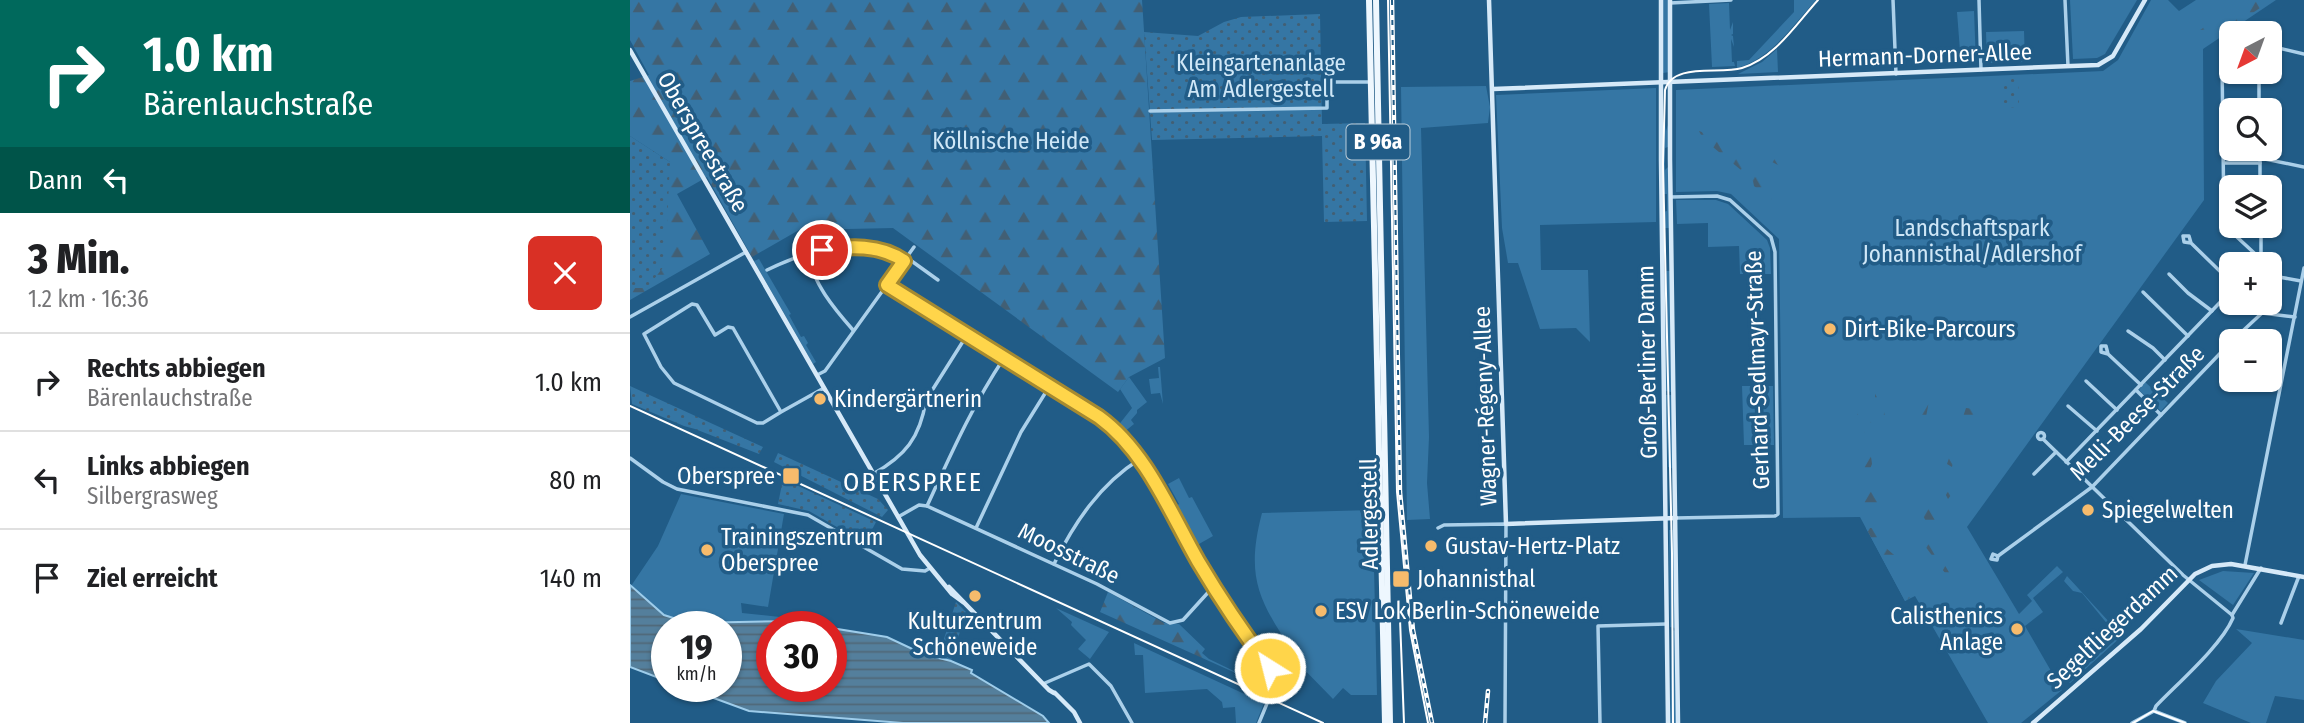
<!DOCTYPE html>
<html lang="de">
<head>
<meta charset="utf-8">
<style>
  body { margin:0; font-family:"Fira Sans Condensed",sans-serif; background:#f6f6f6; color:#202124; height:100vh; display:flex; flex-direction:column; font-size:26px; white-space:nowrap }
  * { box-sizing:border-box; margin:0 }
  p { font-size:23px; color:#757577 }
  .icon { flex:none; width:38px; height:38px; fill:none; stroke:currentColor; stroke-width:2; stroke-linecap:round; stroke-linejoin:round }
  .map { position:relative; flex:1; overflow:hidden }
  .side { display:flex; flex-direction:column; background:#fff; width:630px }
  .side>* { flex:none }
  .top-card { background:#00695c; color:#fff; overflow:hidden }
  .needle { width:46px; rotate:221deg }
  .fabs { position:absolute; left:1589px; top:21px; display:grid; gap:14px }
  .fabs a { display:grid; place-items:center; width:63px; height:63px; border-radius:10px; background:#fff; box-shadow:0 2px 5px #0004; font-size:35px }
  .speed { position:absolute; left:21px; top:611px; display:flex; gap:14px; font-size:35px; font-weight:700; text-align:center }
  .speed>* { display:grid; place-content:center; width:91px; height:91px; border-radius:50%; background:#fff; box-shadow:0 2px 5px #0004; line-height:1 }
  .speed small { font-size:18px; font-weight:400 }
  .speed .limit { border:10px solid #d22; background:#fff; color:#111 }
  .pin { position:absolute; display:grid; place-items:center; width:60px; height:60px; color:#fff; margin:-30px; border:4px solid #fff; border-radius:50%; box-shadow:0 2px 7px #0007 }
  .me { position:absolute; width:77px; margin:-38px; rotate:324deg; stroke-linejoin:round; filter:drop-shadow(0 0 5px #0008) }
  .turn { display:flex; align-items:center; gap:24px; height:147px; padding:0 28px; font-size:32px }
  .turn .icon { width:91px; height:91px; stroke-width:2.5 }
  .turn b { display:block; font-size:49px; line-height:60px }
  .then { display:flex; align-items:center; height:66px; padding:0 28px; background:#0003; gap:14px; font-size:26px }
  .round { display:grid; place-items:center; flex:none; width:74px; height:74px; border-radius:10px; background:#f6f6f6 }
  .headline { display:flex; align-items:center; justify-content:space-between; height:119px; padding:0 28px }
  h1 { font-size:42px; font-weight:800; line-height:52px }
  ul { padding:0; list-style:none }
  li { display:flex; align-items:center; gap:21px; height:98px; padding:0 28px; border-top:2px solid #e0e0e0 }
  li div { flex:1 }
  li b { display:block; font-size:26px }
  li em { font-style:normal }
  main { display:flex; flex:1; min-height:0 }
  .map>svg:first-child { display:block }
</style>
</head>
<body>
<main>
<section class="side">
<div class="top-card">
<div class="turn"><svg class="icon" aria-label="right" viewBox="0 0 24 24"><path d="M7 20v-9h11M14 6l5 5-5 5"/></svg><div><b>1.0 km</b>Bärenlauchstraße</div></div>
<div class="then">Dann<svg class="icon" aria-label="left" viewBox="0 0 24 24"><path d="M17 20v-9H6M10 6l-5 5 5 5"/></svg></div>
</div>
<div class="headline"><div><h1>3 Min.</h1><p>1.2 km · 16:36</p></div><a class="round" style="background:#d93025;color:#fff"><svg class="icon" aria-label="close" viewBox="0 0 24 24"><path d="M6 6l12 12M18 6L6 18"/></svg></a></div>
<ul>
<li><svg class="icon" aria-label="right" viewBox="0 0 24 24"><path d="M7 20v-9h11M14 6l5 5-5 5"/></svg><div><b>Rechts abbiegen</b><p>Bärenlauchstraße</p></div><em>1.0 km</em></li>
<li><svg class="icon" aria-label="left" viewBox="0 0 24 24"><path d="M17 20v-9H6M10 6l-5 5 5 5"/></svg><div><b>Links abbiegen</b><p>Silbergrasweg</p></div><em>80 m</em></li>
<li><svg class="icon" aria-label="arrive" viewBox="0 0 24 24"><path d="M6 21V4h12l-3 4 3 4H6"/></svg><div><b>Ziel erreicht</b></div><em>140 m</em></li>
</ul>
</section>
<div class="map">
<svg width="1674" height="723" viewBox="0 0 1674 723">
  <defs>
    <pattern id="forest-firs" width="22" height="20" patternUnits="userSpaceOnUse" patternTransform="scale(1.75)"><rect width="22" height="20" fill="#3576a4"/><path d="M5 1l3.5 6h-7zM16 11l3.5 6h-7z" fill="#425f74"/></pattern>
    <pattern id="garden-dots" width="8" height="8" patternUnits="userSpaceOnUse" patternTransform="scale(1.75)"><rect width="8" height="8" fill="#3576a4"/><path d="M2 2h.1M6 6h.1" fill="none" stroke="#425f74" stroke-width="1.8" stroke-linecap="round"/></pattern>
    <pattern id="water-rules" width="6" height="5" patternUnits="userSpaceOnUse" patternTransform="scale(1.75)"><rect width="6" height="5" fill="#547f9c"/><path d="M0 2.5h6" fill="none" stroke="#506878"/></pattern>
  </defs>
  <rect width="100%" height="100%" fill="#215c87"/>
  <g fill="#3576a4">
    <polygon points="1032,0 1039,0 1040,72 1033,73"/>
    <path d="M1164,0h22c-23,25 -44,58 -79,68v-7l12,-1 45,-48z"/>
    <polygon points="1440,0 1507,0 1475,54 1467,58 1443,59"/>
    <polygon points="1521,0 1538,0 1549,11 1566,0 1646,0 1573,49 1574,200 1337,527 1389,614 1402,601 1397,595 1427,566 1433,572 1403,598 1413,612 1395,626 1432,690 1391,723 1358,723 1285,596 1275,601 1230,517 1153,518 1149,239 1101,194 1087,191 1046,192 1046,90 1473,71 1488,60"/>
    <polygon points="1099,3 1100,30 1103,22 1103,34 1101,35 1103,36 1104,47 1101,39 1102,62 1104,62 1105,66 1082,67 1079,4"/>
    <polygon points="1344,11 1346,64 1331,64 1327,12"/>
    <polygon points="1394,31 1395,62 1357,63 1356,32"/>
    <polygon points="1147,49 1148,72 1108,74 1132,62"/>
    <polygon points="856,86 860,107 858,123 791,128 799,437 797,483 800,519 777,520 771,87"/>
    <polygon points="1026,88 1026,222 910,225 911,270 958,270 960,342 946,328 910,329 888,263 878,263 872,228 866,95"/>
    <polygon points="1033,122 1035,122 1036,131 1039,122 1038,147 1035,148 1035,170 1039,166 1040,228 1033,228 1033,212 1037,211 1037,194 1033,194"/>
    <polygon points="1046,200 1086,200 1098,204 1137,240 1140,248 1141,274 1110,274 1109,246 1078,247 1078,223 1047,224"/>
    <polygon points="129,259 161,314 159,315 171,337 174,336 178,343 176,345 186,362 183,364 124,261"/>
    <polygon points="1036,271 1040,271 1041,392 1036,391 1034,274"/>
    <polygon points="528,367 530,367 533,404 530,393 521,394 519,379 529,378"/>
    <polygon points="499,377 517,402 507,410 507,413 501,420 504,424 493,433 487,427 502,408 490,389"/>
    <polygon points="1515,382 1538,403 1531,411 1509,390"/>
    <polygon points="1112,386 1143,386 1144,445 1114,445"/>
    <polygon points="1036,395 1043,395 1044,469 1038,467"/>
    <polygon points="549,478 559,498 562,497 583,536 562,548 543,508 549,504 538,484"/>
    <polygon points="51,494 154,514 138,607 111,603 112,613 150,617 150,622 59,623 34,615 1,586 28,546"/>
    <path d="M743,510l1,38h-4v20h4l3,127h-26l-8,-7 -10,11 -41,-42 3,-2c-36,-54 -50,-77 -33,-142z"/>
    <polygon points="1039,530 1045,530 1045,628 1040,627"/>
    <polygon points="1593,571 1624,573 1603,605 1569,580"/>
    <polygon points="1437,576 1492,636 1440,683 1433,676 1439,681 1452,669 1452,666 1454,668 1470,653 1457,639 1461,636 1474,650 1488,637 1452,593 1443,591 1434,581"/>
    <polygon points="426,608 479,632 460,659 448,649 456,640 441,625 442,622"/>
    <polygon points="1606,629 1674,640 1674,700 1645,696 1636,723 1621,723 1573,703 1586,681 1622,643"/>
    <polygon points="1042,630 1046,631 1047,723 1040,723"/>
    <polygon points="504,643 634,703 626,723 606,723 605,707 593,708 592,702 577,689 515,693 513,655 505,655"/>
  </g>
  <g fill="url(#forest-firs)">
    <polygon points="0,0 512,0 535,358 499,377 488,392 263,228 169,230 122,257 77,177 47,194 80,254 0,300 0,288 17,288 40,162 0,136 0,81 19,75 0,40"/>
    <polygon points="1616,0 1642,0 1582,40 1570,30"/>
    <polygon points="1069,131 1081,135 1111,160 1113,166 1111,170 1073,139"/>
    <polygon points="1131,153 1182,174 1178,180 1128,155"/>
    <polygon points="1119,169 1143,188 1141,200 1124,186 1123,181 1117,176"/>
    <polygon points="1245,390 1254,392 1255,421 1232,423 1235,433 1227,433 1227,410 1229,409 1233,418 1245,415"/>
    <polygon points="1292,399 1299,401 1293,433 1287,416"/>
    <path d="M1336,408l9,1 -4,16 -8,4 3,7c-5,6 -12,22 -14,31l-5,-3z"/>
    <path d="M1228,441l12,6 2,17 -2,5c7,8 9,19 5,29l5,4v6h-22z"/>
    <polygon points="1314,471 1319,474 1317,482 1327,488 1318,499 1309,482"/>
    <polygon points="1298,491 1308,505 1306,509 1309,513 1305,520 1297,523 1292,514"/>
    <polygon points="1236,528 1246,528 1255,536 1256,548 1270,560 1275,583 1289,592 1275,601"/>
    <path d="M1295,529c5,16 17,30 25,45l-2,3 -29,-39 3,-8z"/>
    <polygon points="478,592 534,623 549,624 575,649 572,653 579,659 639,688 470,612"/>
  </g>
  <g fill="url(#garden-dots)">
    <polygon points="690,14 692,124 735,123 737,221 694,222 692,136 522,140 514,32 568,36 594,22 611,17"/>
    <polygon points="1388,78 1389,107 1372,108 1371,79"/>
    <polygon points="0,136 40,162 35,265 17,288 0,288"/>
    <polygon points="0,386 133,447 129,454 65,429 54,426 2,404"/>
    <polygon points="148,453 248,499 258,510 252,517 144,462"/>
    <polygon points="153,479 246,522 235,543 179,511 148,504"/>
    <polygon points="326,602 336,612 321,661 308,657"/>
  </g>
  <polygon fill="url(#water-rules)" stroke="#9ecdeb" stroke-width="2" points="0,585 34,615 59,623 164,621 195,626 142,626 142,686 201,686 201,628 257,637 293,654 321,661 342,670 341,673 413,716 419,723 273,723 119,711 51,686 96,686 96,626 37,626 37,681 0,667"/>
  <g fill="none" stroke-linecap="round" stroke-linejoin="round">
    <g stroke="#abd0ea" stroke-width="3.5">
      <polyline points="1263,0 1266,74"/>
      <polyline points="1349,0 1351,70"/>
      <polyline points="1435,0 1438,66"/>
      <polyline points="1040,3 1101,0"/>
      <polyline points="1640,46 1674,54"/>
      <polyline points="1601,51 1592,61 1594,225 1636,264"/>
      <polyline points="1629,72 1629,110"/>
      <polyline points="520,111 697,108 697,82 740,82"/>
      <polyline points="1630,149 1630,187"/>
      <polyline points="1630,158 1674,167"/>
      <polyline points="1594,163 1630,163"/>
      <polyline points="1041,197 1087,196 1100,200 1141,237 1145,252 1148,514 1145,516 1046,518"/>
      <polyline points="1561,243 1554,242 1553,236 1559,236 1561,243 1601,282"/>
      <path d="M181,254c-3,25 27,59 42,76"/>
      <polyline points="276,257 308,280"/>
      <polyline points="1628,257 1631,254 1631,226"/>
      <polyline points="1640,268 1649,277 1671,281"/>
      <path d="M137,270c39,-19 96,-37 137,-9"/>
      <polyline points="1539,274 1558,293 1582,311"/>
      <path d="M257,285l212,132c54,39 81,117 116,173 19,29 44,57 60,89l-2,10 -14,34"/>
      <polyline points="1513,292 1558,336"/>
      <polyline points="1622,303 1632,313"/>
      <polyline points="0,317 116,252"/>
      <polyline points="1498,331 1523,348 1535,360"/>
      <polyline points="1602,341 1632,313 1665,317"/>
      <polyline points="1478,354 1476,346 1471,346 1471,352 1478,354 1511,385"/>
      <polyline points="187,375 195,371 284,247"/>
      <polyline points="1456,381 1487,410"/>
      <polyline points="1506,390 1531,415"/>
      <polyline points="1438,406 1467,431"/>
      <polyline points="151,412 133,423 127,423 44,383 31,367 14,334 62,304 67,305 85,335 98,327 103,328 151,412 194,388"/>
      <circle cx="1411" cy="436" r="3.5"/>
      <polyline points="1413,439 1553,575 1602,615"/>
      <polyline points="0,458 33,482 47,489 178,515 272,569 295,571 300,568"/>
      <polyline points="1436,462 1601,291"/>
      <path d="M243,474c32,-18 47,-36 53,-74l41,-65"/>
      <polyline points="1404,474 1426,452"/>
      <path d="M297,506c24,-52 45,-100 77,-148"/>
      <polyline points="268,517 289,505 297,506 467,584 540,623 553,620 583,587"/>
      <polyline points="346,528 391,432 419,387"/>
      <polyline points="808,528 814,525 876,524 875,723"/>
      <polyline points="1368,556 1363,554 1361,559 1367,560 1368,556 1462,487 1601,342"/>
      <path d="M424,564c20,-41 46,-80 86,-105"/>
      <polyline points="1615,565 1674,268"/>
      <polyline points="1651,623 1669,576"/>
      <polyline points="415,683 459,664 481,686 502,723"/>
      <polyline points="1524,711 1555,723"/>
      <polyline points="970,723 968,626 1036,624"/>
      <path d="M1502,723l22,-12 2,-5c22,-23 65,-60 77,-88l-1,-3 29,-47"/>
    </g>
    <g stroke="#d6e9f8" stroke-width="4.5">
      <polyline points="859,0 876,524 1046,518"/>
      <polyline points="1031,0 1031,160 1038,723"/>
      <polyline points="1040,0 1040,159 1048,723"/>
      <polyline points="0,50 290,555 322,594 333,602"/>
      <polyline points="863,89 1468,65 1483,56 1515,0"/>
      <polyline points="319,587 419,690 424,693"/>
      <polyline points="425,693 444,712 450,723"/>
      <polyline points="1403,723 1511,629 1565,574 1582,566 1601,564 1674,577"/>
    </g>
    <g stroke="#eef7fe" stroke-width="6">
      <polyline points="739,0 755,723"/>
      <polyline points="746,0 760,723"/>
    </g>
    <g stroke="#fff" stroke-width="2">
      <polyline points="758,0 767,492 780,630 798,723"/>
      <polyline points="0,406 693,723"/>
      <polyline points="770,619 774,723"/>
      <path d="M1043,723l-1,-170 -9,-389 2,-74c8,-28 54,-15 77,-22 33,-10 54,-44 76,-68"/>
      <polyline points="1503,723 1523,711 1555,723"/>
    </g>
    <defs>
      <g id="rail">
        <polyline points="762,0 770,492 783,630 802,723"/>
        <polyline points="855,723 858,691"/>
      </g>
    </defs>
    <use href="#rail" stroke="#fff" stroke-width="4.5"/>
    <use href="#rail" stroke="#215c87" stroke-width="2" stroke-dasharray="5" stroke-linecap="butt"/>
  </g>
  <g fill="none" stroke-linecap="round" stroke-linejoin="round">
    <defs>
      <path id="route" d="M192,250c27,-4 58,-6 82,11l-17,24 212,132c47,34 71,95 99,144 22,37 46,73 72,107"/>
    </defs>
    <use href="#route" stroke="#a68a30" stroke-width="18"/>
    <use href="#route" stroke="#ffd54a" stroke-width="12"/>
  </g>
  <g fill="#f6bb6c" stroke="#215c87" stroke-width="2.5">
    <circle cx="1200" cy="329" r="7"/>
    <circle cx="190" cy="399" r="7"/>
    <rect x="152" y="467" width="18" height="18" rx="3.5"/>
    <circle cx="1458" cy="510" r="7"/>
    <circle cx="801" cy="546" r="7"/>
    <circle cx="77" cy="550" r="7"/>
    <rect x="762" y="570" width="18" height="18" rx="3.5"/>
    <circle cx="345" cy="596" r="7"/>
    <circle cx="691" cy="611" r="7"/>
    <circle cx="1387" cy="629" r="7"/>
  </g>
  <g text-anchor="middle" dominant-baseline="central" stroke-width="7" stroke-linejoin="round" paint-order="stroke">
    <rect fill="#215c87" stroke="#bccedb" stroke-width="2" x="716.5" y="124.5" width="63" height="35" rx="5"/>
    <g font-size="21" font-weight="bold" fill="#fff">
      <text x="748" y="142">B 96a</text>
    </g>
    <g font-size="23" fill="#fff" stroke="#215c87">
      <text transform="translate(1295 55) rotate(-2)">Hermann-Dorner-Allee</text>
      <text transform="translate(73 142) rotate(60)">Oberspreestraße</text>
      <text transform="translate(1017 362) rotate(-91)">Groß-Berliner Damm</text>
      <text transform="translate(1127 370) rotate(-92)">Gerhard-Sedlmayr-Straße</text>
      <text transform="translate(855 406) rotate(-92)">Wagner-Régeny-Allee</text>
      <text transform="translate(1507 413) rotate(-45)">Melli-Beese-Straße</text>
      <text transform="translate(739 514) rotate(-91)">Adlergestell</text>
      <text transform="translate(439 553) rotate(26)">Moosstraße</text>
      <text transform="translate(1482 627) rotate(-43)">Segelfliegerdamm</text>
    </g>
    <g font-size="23" fill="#cfe7f7" stroke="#215c87">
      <text x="631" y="63">Kleingartenanlage<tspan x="631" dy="26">Am Adlergestell</tspan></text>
      <text x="381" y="141">Köllnische Heide</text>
      <text x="1342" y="228">Landschaftspark<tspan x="1342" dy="26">Johannisthal/Adlershof</tspan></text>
    </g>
    <g font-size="23" fill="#fff" stroke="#215c87" text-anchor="start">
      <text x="1214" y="329">Dirt-Bike-Parcours</text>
      <text x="204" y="399">Kindergärtnerin</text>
      <text x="145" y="476" text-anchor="end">Oberspree</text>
      <text x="1472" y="510">Spiegelwelten</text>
      <text x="91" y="537">Trainingszentrum<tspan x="91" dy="26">Oberspree</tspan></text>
      <text x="815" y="546">Gustav-Hertz-Platz</text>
      <text x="787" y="579">Johannisthal</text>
      <text x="705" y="611">ESV Lok Berlin-Schöneweide</text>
      <text x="1373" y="616" text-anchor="end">Calisthenics<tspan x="1373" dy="26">Anlage</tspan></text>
      <text x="345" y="621" text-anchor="middle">Kulturzentrum<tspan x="345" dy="26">Schöneweide</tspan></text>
    </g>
    <g font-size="26" letter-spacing="2" fill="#fff" stroke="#215c87">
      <text x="283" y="482">OBERSPREE</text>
    </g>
  </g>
</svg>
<div class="fabs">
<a><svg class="needle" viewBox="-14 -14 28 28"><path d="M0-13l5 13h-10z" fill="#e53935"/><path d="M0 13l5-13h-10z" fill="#757577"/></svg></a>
<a><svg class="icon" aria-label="search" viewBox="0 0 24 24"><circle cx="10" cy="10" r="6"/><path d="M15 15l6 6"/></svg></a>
<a><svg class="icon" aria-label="layers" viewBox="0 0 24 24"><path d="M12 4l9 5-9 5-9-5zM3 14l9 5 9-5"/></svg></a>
<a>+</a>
<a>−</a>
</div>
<div class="speed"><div>19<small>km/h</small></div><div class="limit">30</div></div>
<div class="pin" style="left:192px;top:250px;background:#d93025"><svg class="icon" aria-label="arrive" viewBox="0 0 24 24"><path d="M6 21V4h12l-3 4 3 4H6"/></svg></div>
<svg class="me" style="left:640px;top:668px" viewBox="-20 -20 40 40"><circle r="17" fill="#ffd54a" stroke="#fff" stroke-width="3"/><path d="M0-11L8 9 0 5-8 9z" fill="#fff"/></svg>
</div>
</main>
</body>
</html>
